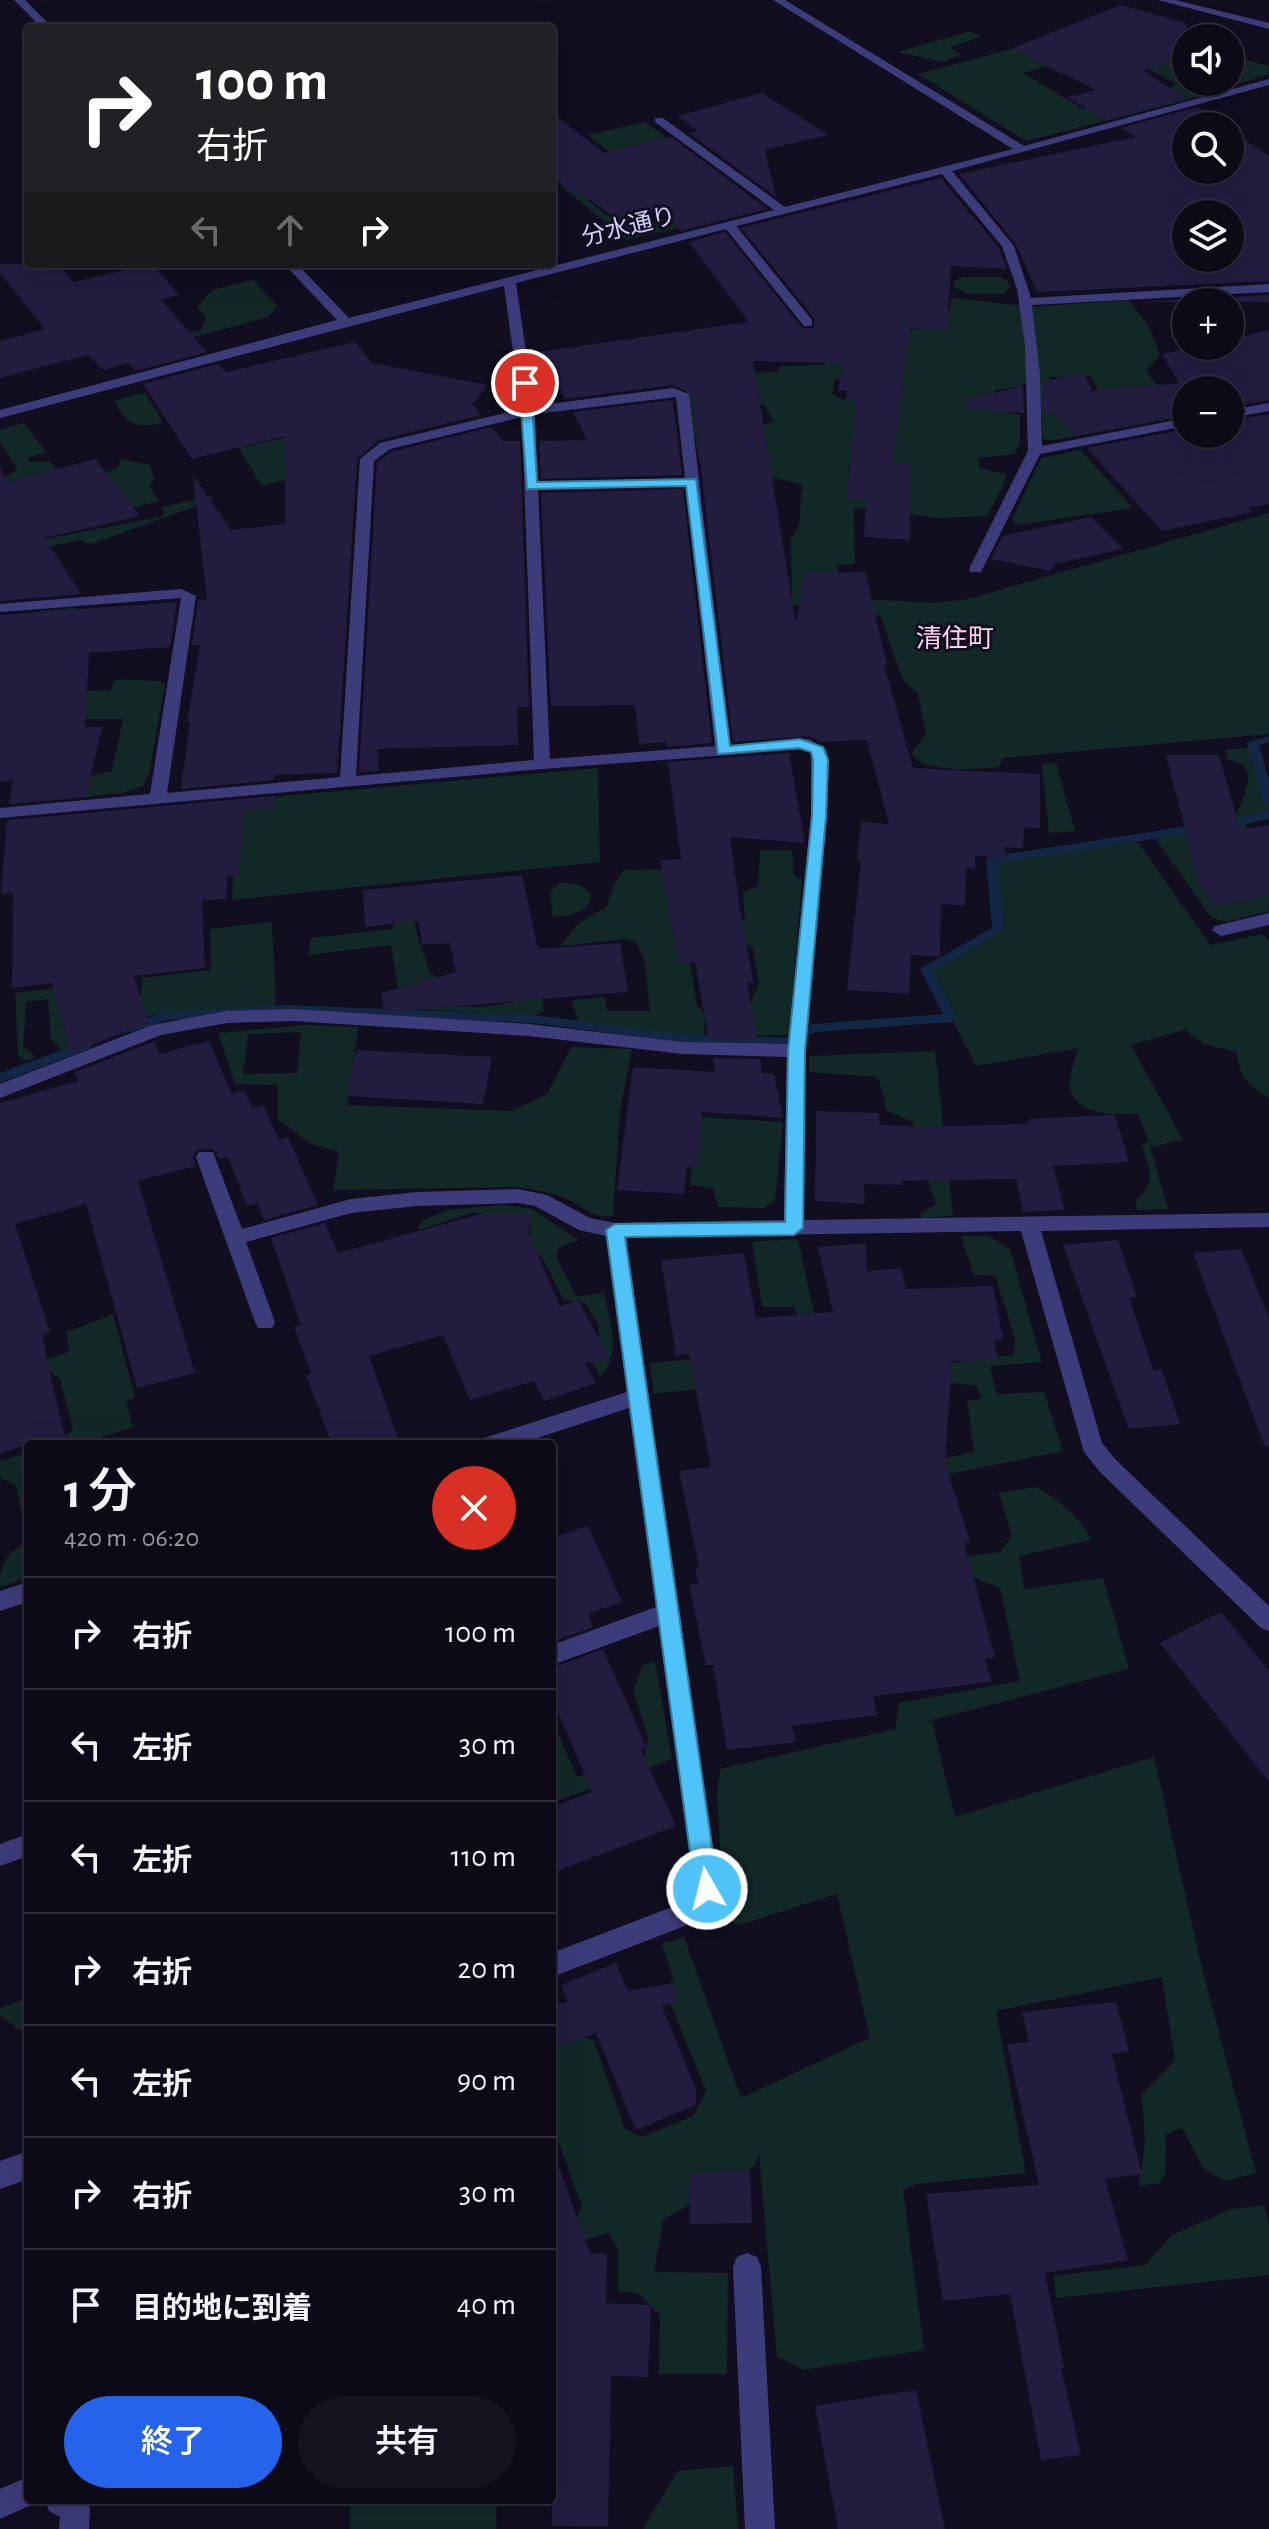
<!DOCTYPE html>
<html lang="ja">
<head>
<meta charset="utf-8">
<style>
  body { margin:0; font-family:"Alegreya Sans","Noto Sans JP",sans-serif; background:#151320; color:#f1f3f6; height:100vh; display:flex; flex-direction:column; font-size:30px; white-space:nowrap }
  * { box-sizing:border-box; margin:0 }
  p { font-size:26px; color:#9a9aa1 }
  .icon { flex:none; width:44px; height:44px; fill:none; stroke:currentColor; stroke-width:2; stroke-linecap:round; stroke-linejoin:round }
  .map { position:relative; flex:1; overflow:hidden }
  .details { position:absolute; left:24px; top:1440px; width:532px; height:1064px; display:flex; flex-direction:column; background:#0c0a17; border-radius:8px; box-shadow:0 8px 32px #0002,0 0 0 2px #2c2b36 }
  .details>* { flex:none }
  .top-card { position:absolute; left:24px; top:24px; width:532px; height:244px; border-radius:8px; box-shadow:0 8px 32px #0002,0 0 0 2px #2c2b36; background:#202124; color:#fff; overflow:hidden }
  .controls { position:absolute; left:1172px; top:24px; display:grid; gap:16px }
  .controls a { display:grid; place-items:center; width:72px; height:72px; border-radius:50%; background:#0c0a17; box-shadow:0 8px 32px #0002,0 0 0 2px #2c2b36; font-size:40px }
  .pin { position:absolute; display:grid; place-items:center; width:68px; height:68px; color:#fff; margin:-34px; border:4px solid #fff; border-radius:50%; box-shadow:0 2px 8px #0007 }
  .me { position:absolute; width:88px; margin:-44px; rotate:352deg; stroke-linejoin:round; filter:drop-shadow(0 0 6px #0008) }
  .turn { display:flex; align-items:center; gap:28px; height:168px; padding:0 40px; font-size:36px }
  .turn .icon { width:104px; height:104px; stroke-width:2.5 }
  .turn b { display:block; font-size:56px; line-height:68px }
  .lanes { display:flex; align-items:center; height:76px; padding:0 40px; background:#0003; justify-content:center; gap:40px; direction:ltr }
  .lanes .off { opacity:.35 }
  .round { display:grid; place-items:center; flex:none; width:84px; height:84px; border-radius:42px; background:#151320 }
  .overview { display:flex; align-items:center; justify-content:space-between; height:136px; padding:0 40px }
  h1 { font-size:48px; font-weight:600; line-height:60px }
  .cta { display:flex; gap:16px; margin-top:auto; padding:16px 40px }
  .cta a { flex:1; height:92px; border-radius:48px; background:#2563eb; color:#fff; font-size:32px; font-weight:600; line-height:92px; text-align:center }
  .cta a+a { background:#151320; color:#f1f3f6 }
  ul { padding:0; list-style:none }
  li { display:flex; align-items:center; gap:24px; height:112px; padding:0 40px; border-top:2px solid #2c2b36 }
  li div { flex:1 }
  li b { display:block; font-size:30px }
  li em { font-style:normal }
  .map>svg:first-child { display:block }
</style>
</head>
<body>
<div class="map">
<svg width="1269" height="2529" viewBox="0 0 1269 2529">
  <rect width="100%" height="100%" fill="#100e1f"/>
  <g fill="#122827" fill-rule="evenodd">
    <polygon points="970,31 981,37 950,47 961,55 942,62 898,52"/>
    <polygon points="1186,42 1186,82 1230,82 1230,55 1269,66 1269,74 1191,99 1026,141 918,74 1015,48 1074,70 1061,74 1046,66 1023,73 1083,109 1167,90 1176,84 1115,51"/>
    <polygon points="645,122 667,138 642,178 588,135"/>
    <path d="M626,170l4,19 -43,11c32,26 38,29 78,19l15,8 -53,13 -66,-54z"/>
    <polygon points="963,277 1000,277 1008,281 1010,286 1004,294 969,294 953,287 955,280"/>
    <polygon points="253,280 277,306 268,317 128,355 136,347 201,330 206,318 197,307 212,290"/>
    <path d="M952,298l81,9 95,-7 21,26 11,29 -14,16 30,39h10v6l-132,24 -11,-1 -4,-61 -22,9 -22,3 -1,19 26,6v26l-5,13 -36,4v10l27,6 -3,12 -16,30 -50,2 -67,-10 -16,1 1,55 -18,1 7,33 90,5 34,-4 301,-86v221l-266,24 -4,9c-22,2 -76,7 -88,-14l15,-18 -8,-41 -15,-14 -23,-65 -88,-10 -1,-67 8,-11 3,-42c-33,-11 -68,-11 -102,-21l-14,-73 -6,-5 24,-6 73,-9 5,-5 42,-1 5,-14 19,-4 -7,31 -6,2 -3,14 10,5 49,2 2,-71 40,-2 13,-5zM1091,376l14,30 -30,24 -7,-3 -19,-50zM765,405l8,16 -14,6 -61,-19zM850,461l53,3 -2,25 -53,-3z"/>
    <path d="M138,394h8l17,28c-23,8 -41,2 -48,-22z"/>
    <polygon points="24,423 46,452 27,458 30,462 51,462 64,483 15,495 4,477 18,470 0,442 0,430"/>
    <polygon points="231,424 245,447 287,437 331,469 262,486 238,447"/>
    <polygon points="1081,450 1133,508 1017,525 1012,520 1041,458"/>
    <polygon points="121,459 150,465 154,480 149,485 159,501 124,510 98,476 118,467"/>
    <polygon points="211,496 213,500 97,542 89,544 81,540 42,548 37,541 163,516 163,507"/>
    <polygon points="76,608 73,629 47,693 111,690 115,679 159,681 165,684 149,774 143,786 122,793 25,803 25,793 78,789 93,775 112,771 123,719 45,719 0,723 36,649 40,611"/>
    <path d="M1253,747l16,55v13l-26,7 26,33v56l-43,11 -14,-4 -59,-83 81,-14c7,-20 30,-58 -6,-61l-3,-10z"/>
    <polygon points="1056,763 1075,831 1049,833 1042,764"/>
    <polygon points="598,768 600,862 232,900 236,800"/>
    <path d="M1138,842l72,103 53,-11 6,8v156c-19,-11 -32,-23 -32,-46l-32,-8 -16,-10 -1,-5 -57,16 52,95 -33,7 18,62 -31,1 -2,-10c24,-16 13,-33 7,-56l7,-2 -11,-29c-20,3 -61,2 -67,-22 -4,-11 4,-33 8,-43l-103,18 -50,-97 72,-39 -6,-70z"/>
    <polygon points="760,850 792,850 794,876 802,880 789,1035 734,1036 759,984 753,948 741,941 688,950 697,1006 705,1014 704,1035 663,1034 578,1021 572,1000 605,997 607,1011 650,1011 644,958 636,942 626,939 560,946 578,924 606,907 615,882 624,870 674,869 738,924 745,918 743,892 758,886"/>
    <path d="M560,883c14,0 24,0 31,13l-4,12 -16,7 -18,2 -3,-26z"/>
    <path d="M414,917c2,24 11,33 15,55l6,4 5,30 44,1 31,-5 -13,-73 27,-1 15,83 -12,5 -131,-8 -10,-63 -83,10 3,-17 80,-9 9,-10z"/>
    <polygon points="272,922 276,1003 271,1007 140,1016 142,978 211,970 210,929"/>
    <polygon points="56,988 64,1031 83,1033 127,1025 62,1050 51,1039 48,999 26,1002 23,1047 36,1057 27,1061 18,1055 15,993"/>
    <path d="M305,1025l53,2 -12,88 2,-10 164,6 35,-17 24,-47 61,2 -12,61 -7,106c-23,0 -22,-4 -40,-14 -19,-10 -40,-13 -61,-15l-179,3 6,-38 -28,-8 -33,-25v-34l-43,-1 -17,-51zM301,1032l-4,41 -54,1 5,-40z"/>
    <polygon points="935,1051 953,1216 921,1218 921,1213 936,1204 922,1163 920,1140 912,1122 887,1111 878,1077 809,1072 809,1056"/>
    <polygon points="699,1117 783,1122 775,1200 764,1208 718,1207 713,1188 690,1185"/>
    <path d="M504,1205l28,4 47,31 -20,7 -3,10 20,39 28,-3c5,25 19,63 -4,83l-15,-27 14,-5v-19l-14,-22 -22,-4 -22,-44 -10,-2 -1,-40h-58l-54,17 2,-8 26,-12z"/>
    <polygon points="961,1236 989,1236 1010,1249 1042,1362 990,1366 997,1394 1044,1392 1063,1451 923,1479 918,1464 974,1452 967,1400 982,1399 976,1386 944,1382 952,1363 1014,1355 1015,1338 995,1276 974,1275"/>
    <polygon points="798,1239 827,1374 654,1394 650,1363 706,1358 811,1369 795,1307 762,1307 752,1242"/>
    <polygon points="113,1314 135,1397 126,1401 133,1427 81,1444 52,1444 73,1430 60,1379 49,1371 0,1374 69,1352 67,1332"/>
    <path d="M28,1452v126l-28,9c0,-26 6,-32 27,-46l-11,-56 -16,-7v-17z"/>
    <path d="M1036,1487c20,11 47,31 55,53l-72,16 5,33 79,-11 26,91 -209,54 12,-2 23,96 199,-60 48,211 54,205 -30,8 -23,-13 -21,-40 -16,6 -1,40 -6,9 -20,3 6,-44 -3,-48 33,-34 -13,-83 -166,34 30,162 -109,11 -14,6 21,160 -120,20 -27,-14 -18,-202 -4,12 -92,54 -9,52 74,1 -1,101h-68l1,-59 -22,-22 -20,-2v-42l-9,-16 -57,16 19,-21 11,-21 -25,-70 -5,-1v-154l17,50 25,9 31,88 17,8 51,-21 13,-25 -43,-105 11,-5 -12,-37 22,-7 57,161 129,-60 -33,-144 -101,32 -12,-18 -7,-112 3,-27 175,-40 4,-26 121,-22 -20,-93 -31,-12 -58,-13 89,-11 12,-16 -13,-43z"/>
    <polygon points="655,1661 672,1759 552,1803 552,1719 577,1777 645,1755 648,1737 633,1691 642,1666"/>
    <polygon points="28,1998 28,2037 0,2015 0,2008"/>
    <polygon points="1264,2205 1269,2223 1269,2275 1056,2298 1054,2276 1145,2265 1172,2235 1232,2209"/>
    <polygon points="733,2466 738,2529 643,2529 678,2471"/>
    <polygon points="350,2500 497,2500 496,2529 350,2529"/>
  </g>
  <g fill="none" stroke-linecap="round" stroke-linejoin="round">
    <g fill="#112745" fill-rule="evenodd">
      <polygon points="1269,736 1269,742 1259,745 1269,780 1269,805 1263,801 1247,743"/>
      <polygon points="1269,811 1269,819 1222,829 1216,825 1222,821"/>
      <polygon points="1201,824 1207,828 1205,831 998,863 1004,930 933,971 957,1018 951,1022 816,1032 788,1046 678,1042 534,1023 286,1013 167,1020 131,1032 125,1028 127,1025 166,1012 286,1005 534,1015 678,1034 786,1038 813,1024 943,1014 920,969 992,928 986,860 988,857"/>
      <polygon points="86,1041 92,1045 91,1048 0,1083 0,1073"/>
    </g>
  </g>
  <g fill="#221c3f" fill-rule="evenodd">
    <polygon points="1121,5 1186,23 1186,58 1143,70 1185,99 1107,120 1067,97 1096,90 1013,48"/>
    <polygon points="762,93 828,135 765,150 776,197 689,133 698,131 677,116"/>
    <path d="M1198,107l27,19h-39v44h44v-40l39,26v125l-232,11 -21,-48 -57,-70 177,-37 -15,-9zM1186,214h44v44h-44z"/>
    <polygon points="552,113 604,153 671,137 767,209 680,231 664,209 619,221 581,193 575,195 552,176"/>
    <polygon points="941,178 999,248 1007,269 951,266 947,330 910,328 893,463 910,464 910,540 864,537 866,500 847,500 856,401 846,400 847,391 838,390 843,363 753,361 796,624 805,573 865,572 887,664 884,664 913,768 1040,774 1040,829 1024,827 1023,848 1004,847 1005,857 975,856 975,869 966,868 965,906 941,904 940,957 911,955 909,994 847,990 861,860 857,860 861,822 889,824 867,740 820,742 809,736 733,742 692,394 673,385 565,399 539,352 749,322 689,242 725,232 802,328 814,328 814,318 741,228"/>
    <polygon points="0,264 58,264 73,282 152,264 179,295 161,300 207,352 135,371 129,363 104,370 88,355 0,378 0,341 45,329 0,273"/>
    <polygon points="1269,295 1269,302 1141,302"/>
    <polygon points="1269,330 1269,400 1230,407 1230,390 1186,390 1186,415 1076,436 1058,415 1044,414 1043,382 1084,372 1092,391 1179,383 1162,354 1199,346 1230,346 1230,339"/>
    <polygon points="355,342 372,363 488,385 472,404 481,415 379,440 357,459 337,773 274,775 274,780 181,789 190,722 187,722 200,645 192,645 198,600 207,600 193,475 231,530 285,524 285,436 192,459 143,384 218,364 226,372"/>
    <polygon points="1023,386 1024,413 967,409 967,399"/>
    <polygon points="673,400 682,475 541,479 539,441 587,440 573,412"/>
    <polygon points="1269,414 1269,504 1249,508 1252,512 1162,531 1087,448 1186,429 1186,434 1230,434 1230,421"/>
    <polygon points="492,427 503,441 520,441 529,707 517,707 518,745 377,749 379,771 359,772 377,463 391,452"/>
    <polygon points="95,459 140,516 45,538 81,594 0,601 0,468 9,482"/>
    <polygon points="683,489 712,743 666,747 666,742 639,744 635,705 551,706 541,493"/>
    <polygon points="1091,517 1123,549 1054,564 1051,571 991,559 1002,536"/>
    <polygon points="177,602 170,647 89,653 85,727 102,727 86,797 9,804 13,780 0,782 0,615"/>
    <polygon points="789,753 805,843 730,837 742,923 754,983 747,982 757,1040 709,1040 695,962 679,963 660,860 681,859 668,762"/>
    <polygon points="1166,755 1219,755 1240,830 1269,825 1269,895 1215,906 1199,884"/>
    <polygon points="274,796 274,809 243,811 239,876 228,876 226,899 202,900 205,968 134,976 149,1023 71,1053 52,983 12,988 13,893 1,894 7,820"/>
    <polygon points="522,875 538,949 620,943 628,992 384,1012 381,993 456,972 450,943 422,945 419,921 365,927 363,890"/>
    <polygon points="155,1041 159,1054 209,1041 232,1094 244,1090 253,1108 263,1105 279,1140 288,1137 318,1205 264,1220 258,1203 247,1206 228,1157 219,1159 213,1149 196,1150 193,1158 196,1166 138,1181 195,1373 137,1388 86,1204 15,1224 50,1332 43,1334 46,1357 67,1444 28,1444 0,1454 0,1103 78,1081 75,1072"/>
    <polygon points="356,1050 492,1057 483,1104 347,1096"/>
    <polygon points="713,1058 760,1059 762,1073 774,1074 783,1118 702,1112 697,1167 687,1167 684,1194 617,1190 633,1067 715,1072"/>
    <polygon points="816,1111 879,1113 880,1125 924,1127 1029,1124 1028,1119 1115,1115 1129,1162 1053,1166 1065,1210 1023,1212 1016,1179 902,1181 903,1185 864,1184 865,1204 815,1201"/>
    <polygon points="485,1213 530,1213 529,1234 560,1306 578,1300 611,1361 585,1363 596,1383 544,1401 534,1381 470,1400 443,1335 369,1356 400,1444 332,1444 306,1375 311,1374 294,1327 301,1325 271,1238 325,1223 338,1253"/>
    <polygon points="1118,1240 1137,1297 1129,1298 1153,1370 1162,1370 1180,1424 1129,1429 1063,1245"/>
    <polygon points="866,1243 867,1271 901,1268 906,1289 993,1286 1003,1339 994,1340 998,1360 952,1361 945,1462 970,1542 964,1543 995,1657 985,1659 992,1682 873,1696 877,1715 792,1726 796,1742 727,1750 713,1665 706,1665 689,1585 698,1584 695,1568 699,1567 679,1471 711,1467 689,1354 676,1355 661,1260 744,1253 756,1318 833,1312 818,1247"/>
    <polygon points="1241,1249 1269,1318 1269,1446 1265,1447 1193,1253"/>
    <polygon points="588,1526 622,1602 588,1614 593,1627 552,1642 552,1533 554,1537"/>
    <polygon points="1221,1612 1269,1671 1269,1782 1160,1643"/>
    <polygon points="603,1649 647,1748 641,1750 676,1826 552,1873 552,1807 592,1792 552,1698 552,1668"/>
    <polygon points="616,1963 628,1991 673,1983 678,2000 662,2007 696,2089 696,2105 636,2130 596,2033 552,2050 552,2005 568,2002 561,1985"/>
    <polygon points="1116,2002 1129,2052 1112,2054 1142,2174 1105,2179 1128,2260 1045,2273 1064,2368 1061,2368 1081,2455 1041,2460 1010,2294 943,2301 926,2194 1039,2185 1007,2044 1029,2042 1022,2012"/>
    <polygon points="557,2162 590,2253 607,2254 606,2303 651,2305 648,2377 611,2376 608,2526 552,2526 552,2163"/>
    <polygon points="750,2171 752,2223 690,2224 689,2174"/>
    <polygon points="916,2390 945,2529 838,2529 815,2406"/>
  </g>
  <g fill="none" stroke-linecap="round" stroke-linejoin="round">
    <g fill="#3d3c7b" fill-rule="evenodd">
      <polygon points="14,0 25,0 53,28 42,28"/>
      <path d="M773,0h12l239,146 245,-67v6l-317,86 62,75 17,52 238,-14v8l-237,13 8,70 2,71 144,-28v8l-146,28 -59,118h-10l-2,-3 59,-118 -3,-106 -8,-56 -15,-43 -60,-72 -206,52 76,94v6h-8l-78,-97 -210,54 18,123 139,-18 16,6 41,351 79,-6 17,11 3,10 -2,56 -22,235 -1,169 465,-7v14l-228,4 61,212 14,17 153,146v25l-8,-3 -161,-156 -16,-20 -63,-221 -395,6 93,652 -16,30 -151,58v-24l133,-51 9,-15 -35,-261 -107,39v-20l104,-38 -27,-199 -110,36h-38l3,-6 143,-46 -21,-156 -27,-6 -44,-24 -17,-3 -101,3 -66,7 -105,29 29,80 -3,6h-14l-3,-6 -59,-165 3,-5h14l29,77 109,-30 66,-7 101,-3 29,6 43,23 25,5 169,-3 3,-163 -104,-3 -154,-18 -236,-15 -66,2 -66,12 -161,63v-14l152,-59 75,-14 66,-2 236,15 154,18 105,2 23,-228v-64l-5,-3 -264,20 -542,49v-10l150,-14 31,-196 -181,14v-8l181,-15 15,7 -29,197 173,-16 20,-318 20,-16 141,-34 -17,-123 -504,132v-8l337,-90 -53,-56h13l52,54 425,-108 -119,-88v-4h8l122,89 228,-58zM676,397l9,81 -147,4 -3,-68zM522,417l12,343 -178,16 18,-315 16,-12zM686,486l29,260 -165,13 -12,-269z"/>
      <polygon points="1158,0 1175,0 1269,23 1269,29"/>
      <polygon points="1269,403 1269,411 1230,418 1230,410"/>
      <polygon points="1269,913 1269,925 1221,936 1212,930 1215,926"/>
      <polygon points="28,1582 28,1602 0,1611 0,1591"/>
      <polygon points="28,1834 28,1856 0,1866 0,1844"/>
      <polygon points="28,2151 28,2179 0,2189 0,2161"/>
      <polygon points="747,2253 757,2257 761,2267 775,2529 745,2529 733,2267 737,2257"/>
      <polygon points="28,2477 28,2500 40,2500 38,2502 0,2519 0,2489"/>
      <polygon points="45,2500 86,2500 90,2509 89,2529 59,2529 60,2517 49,2511"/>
    </g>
  </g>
  <polygon fill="#4fc3f7" stroke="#337fa1" stroke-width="2" points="525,380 531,383 537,482 696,479 730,746 800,739 823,747 828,760 826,816 805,1051 803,1228 794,1235 625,1237 718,1889 715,1897 707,1900 699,1897 695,1889 606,1230 615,1224 785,1222 788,1051 812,816 813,760 811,752 799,748 718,754 686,486 527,489 519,383"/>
  <g text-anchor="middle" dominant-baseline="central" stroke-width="6" stroke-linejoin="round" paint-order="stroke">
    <g font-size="24" fill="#d3d0fc" stroke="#100e1f">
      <text transform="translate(629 227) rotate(-14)">分水通り</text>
    </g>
    <g font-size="26" fill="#fcd1ee" stroke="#100e1f">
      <text x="955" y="639">清住町</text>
    </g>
  </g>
</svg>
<div class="controls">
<a><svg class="icon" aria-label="sound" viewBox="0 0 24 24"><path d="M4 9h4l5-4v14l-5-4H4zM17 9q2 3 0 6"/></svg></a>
<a><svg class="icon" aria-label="search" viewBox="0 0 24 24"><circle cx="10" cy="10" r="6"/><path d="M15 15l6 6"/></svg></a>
<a><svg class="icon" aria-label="layers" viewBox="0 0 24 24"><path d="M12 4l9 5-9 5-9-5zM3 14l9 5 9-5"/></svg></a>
<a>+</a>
<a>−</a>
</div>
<div class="pin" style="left:525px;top:383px;background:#d93025"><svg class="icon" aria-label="arrive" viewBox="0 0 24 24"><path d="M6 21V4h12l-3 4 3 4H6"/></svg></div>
<svg class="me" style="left:707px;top:1889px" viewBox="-20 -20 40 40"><circle r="17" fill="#4fc3f7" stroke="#fff" stroke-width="3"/><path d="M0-11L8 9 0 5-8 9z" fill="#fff"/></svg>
<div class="top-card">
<div class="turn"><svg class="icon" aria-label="right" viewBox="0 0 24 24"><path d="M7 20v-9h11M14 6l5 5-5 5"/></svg><div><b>100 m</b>右折</div></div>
<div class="lanes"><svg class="icon off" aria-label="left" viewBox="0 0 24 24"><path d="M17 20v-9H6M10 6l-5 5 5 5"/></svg><svg class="icon off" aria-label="ahead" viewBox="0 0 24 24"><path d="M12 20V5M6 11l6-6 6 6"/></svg><svg class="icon" aria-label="right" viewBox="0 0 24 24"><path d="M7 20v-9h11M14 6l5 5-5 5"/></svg></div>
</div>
<section class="details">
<div class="overview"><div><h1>1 分</h1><p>420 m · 06:20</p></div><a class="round" style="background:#d93025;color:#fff"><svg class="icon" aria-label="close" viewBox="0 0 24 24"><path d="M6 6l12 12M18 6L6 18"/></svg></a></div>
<ul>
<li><svg class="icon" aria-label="right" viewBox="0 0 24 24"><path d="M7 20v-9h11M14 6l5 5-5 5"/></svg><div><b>右折</b></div><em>100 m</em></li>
<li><svg class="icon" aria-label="left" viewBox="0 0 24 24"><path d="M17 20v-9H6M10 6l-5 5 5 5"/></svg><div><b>左折</b></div><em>30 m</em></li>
<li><svg class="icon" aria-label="left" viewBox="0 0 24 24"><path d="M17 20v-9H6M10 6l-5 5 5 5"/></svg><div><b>左折</b></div><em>110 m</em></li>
<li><svg class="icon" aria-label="right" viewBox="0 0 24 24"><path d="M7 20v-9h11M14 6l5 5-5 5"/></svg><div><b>右折</b></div><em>20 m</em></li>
<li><svg class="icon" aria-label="left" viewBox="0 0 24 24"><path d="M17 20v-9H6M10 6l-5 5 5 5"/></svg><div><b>左折</b></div><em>90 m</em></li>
<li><svg class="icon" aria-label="right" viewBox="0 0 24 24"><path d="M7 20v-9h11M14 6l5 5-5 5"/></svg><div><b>右折</b></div><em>30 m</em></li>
<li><svg class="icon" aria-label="arrive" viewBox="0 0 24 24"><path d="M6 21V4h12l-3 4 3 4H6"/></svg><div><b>目的地に到着</b></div><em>40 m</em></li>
</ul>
<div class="cta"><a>終了</a><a>共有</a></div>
</section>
</div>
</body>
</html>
